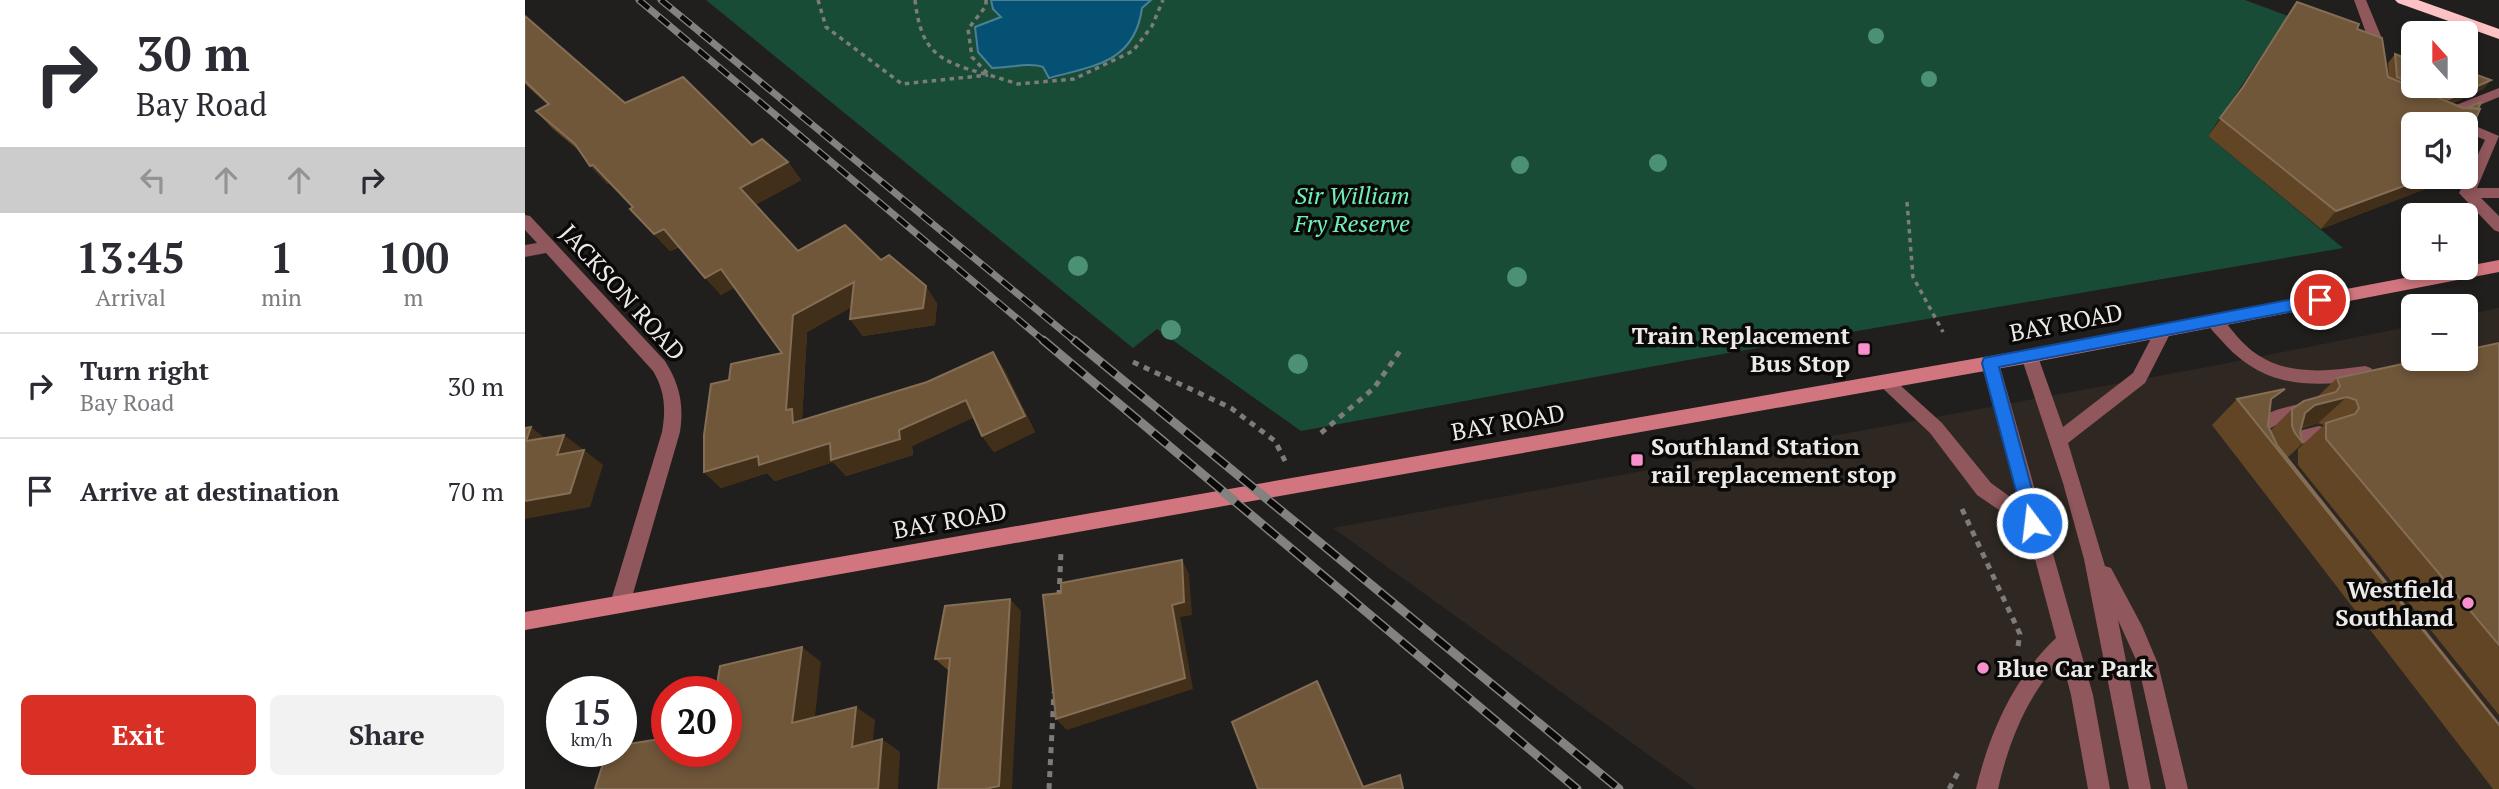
<!DOCTYPE html>
<html lang="en">
<head>
<meta charset="utf-8">
<style>
  body { margin:0; font-family:"PT Serif",serif; background:#f2f2f3; color:#2b2b33; height:100vh; display:flex; flex-direction:column; font-size:26px; white-space:nowrap }
  * { box-sizing:border-box; margin:0 }
  p { font-size:23px; color:#7c7c81 }
  .icon { flex:none; width:38px; height:38px; fill:none; stroke:currentColor; stroke-width:2; stroke-linecap:round; stroke-linejoin:round }
  .map { position:relative; flex:1; overflow:hidden }
  .side { display:flex; flex-direction:column; background:#fff; width:525px }
  .side>* { flex:none }
  .hud { background:#fff; color:#2b2b33; overflow:hidden }
  .needle { width:46px; rotate:339deg }
  .tools { position:absolute; left:1876px; top:21px; display:grid; gap:14px }
  .tools a { display:grid; place-items:center; width:77px; height:77px; border-radius:10px; background:#fff; box-shadow:0 4px 10px #0003; font-size:35px }
  .speed { position:absolute; left:21px; top:676px; display:flex; gap:14px; font-size:35px; font-weight:700; text-align:center }
  .speed>* { display:grid; place-content:center; width:91px; height:91px; border-radius:50%; background:#fff; box-shadow:0 4px 10px #0003; line-height:1 }
  .speed small { font-size:18px; font-weight:400 }
  .speed .limit { border:10px solid #d22; background:#fff; color:#111 }
  .pin { position:absolute; display:grid; place-items:center; width:60px; height:60px; color:#fff; margin:-30px; border:4px solid #fff; border-radius:50%; box-shadow:0 2px 7px #0007 }
  .me { position:absolute; width:77px; margin:-38px; rotate:345deg; stroke-linejoin:round; filter:drop-shadow(0 0 5px #0008) }
  .turn { display:flex; align-items:center; gap:24px; height:147px; padding:0 21px; font-size:32px }
  .turn .icon { width:91px; height:91px; stroke-width:2.5 }
  .turn b { display:block; font-size:49px; line-height:60px }
  .lanes { display:flex; align-items:center; height:66px; padding:0 21px; background:#0003; justify-content:center; gap:35px; direction:ltr }
  .lanes .off { opacity:.35 }
  .eta { display:flex; justify-content:space-evenly; align-items:center; height:119px; text-align:center }
  .eta b { font-size:42px; font-weight:700; line-height:49px }
  .button { display:flex; gap:14px; margin-top:auto; padding:14px 21px }
  .button a { flex:1; height:80px; border-radius:10px; background:#d93025; color:#fff; font-size:28px; font-weight:700; line-height:80px; text-align:center }
  .button a+a { background:#f2f2f3; color:#2b2b33 }
  ul { padding:0; list-style:none }
  li { display:flex; align-items:center; gap:21px; height:105px; padding:0 21px; border-top:2px solid #e1e1e2 }
  li div { flex:1 }
  li b { display:block; font-size:26px }
  li em { font-style:normal }
  main { display:flex; flex:1; min-height:0 }
  .map>svg:first-child { display:block }
</style>
</head>
<body>
<main>
<section class="side">
<div class="hud">
<div class="turn"><svg class="icon" aria-label="right" viewBox="0 0 24 24"><path d="M7 20v-9h11M14 6l5 5-5 5"/></svg><div><b>30 m</b>Bay Road</div></div>
<div class="lanes"><svg class="icon off" aria-label="left" viewBox="0 0 24 24"><path d="M17 20v-9H6M10 6l-5 5 5 5"/></svg><svg class="icon off" aria-label="ahead" viewBox="0 0 24 24"><path d="M12 20V5M6 11l6-6 6 6"/></svg><svg class="icon off" aria-label="ahead" viewBox="0 0 24 24"><path d="M12 20V5M6 11l6-6 6 6"/></svg><svg class="icon" aria-label="right" viewBox="0 0 24 24"><path d="M7 20v-9h11M14 6l5 5-5 5"/></svg></div>
</div>
<div class="eta">
<div><b>13:45</b><p>Arrival</p></div>
<div><b>1</b><p>min</p></div>
<div><b>100</b><p>m</p></div>
</div>
<ul>
<li><svg class="icon" aria-label="right" viewBox="0 0 24 24"><path d="M7 20v-9h11M14 6l5 5-5 5"/></svg><div><b>Turn right</b><p>Bay Road</p></div><em>30 m</em></li>
<li><svg class="icon" aria-label="arrive" viewBox="0 0 24 24"><path d="M6 21V4h12l-3 4 3 4H6"/></svg><div><b>Arrive at destination</b></div><em>70 m</em></li>
</ul>
<div class="button"><a>Exit</a><a>Share</a></div>
</section>
<div class="map">
<svg width="1974" height="789" viewBox="0 0 1974 789">
  <rect width="100%" height="100%" fill="#211f1d"/>
  <polygon fill="#2f2822" points="1974,308 1974,789 1171,789 808,528 1688,366 1888,326 1888,359 1941,359 1941,315"/>
  <polygon fill="#184c37" points="181,0 1720,0 1763,16 1683,136 1818,248 1163,360 776,431 632,329 608,348"/>
  <path fill="#045173" stroke="#4a7f96" stroke-width="2" d="M466,0h160l-9,8c-7,54 -48,58 -93,70l-6,-11c-14,-5 -35,1 -51,1l-14,-16 -3,-25 26,-10 -8,-8z"/>
  <g fill="none" stroke-linecap="round" stroke-linejoin="round">
    <g stroke="#7e7c7a" stroke-width="3.5" stroke-dasharray="4.5 4.5" stroke-linecap="butt">
      <polyline points="293,0 301,27 377,84 463,75"/>
      <path d="M390,0c6,51 22,61 70,74"/>
      <polyline points="461,0 461,6 443,29 447,57 464,75 493,84 549,79 608,51 627,26 638,0"/>
      <polyline points="1382,202 1388,277 1418,332"/>
    </g>
    <g stroke="#7e7c7a" stroke-width="5" stroke-dasharray="6 6" stroke-linecap="butt">
      <polyline points="608,362 706,408 750,441 760,461"/>
      <polyline points="796,433 849,388 875,351"/>
      <polyline points="1437,509 1495,634 1492,652"/>
      <polyline points="534,596 536,552"/>
      <polyline points="524,789 529,692"/>
      <polyline points="1424,789 1435,769"/>
    </g>
    <g fill="#90575c" fill-rule="evenodd">
      <polygon points="1829,0 1841,0 1858,41 1857,61 1847,61 1844,41"/>
      <polygon points="1974,88 1974,97 1921,119 1911,119 1909,116 1911,113"/>
      <polygon points="1941,122 1974,136 1952,188 1974,188 1974,198 1956,198 1974,216 1974,232 1969,230 1934,193 1960,140 1941,132 1941,124 1936,124"/>
      <path d="M1688,314l6,1c12,13 23,30 39,40 31,21 72,16 107,11l6,2 3,5 -3,5 -6,2c-57,8 -103,7 -143,-39 -6,-7 -13,-13 -17,-21z"/>
      <polygon points="1639,324 1645,325 1647,330 1620,383 1543,443 1580,566 1586,568 1617,626 1633,664 1663,789 1641,789 1613,664 1593,620 1626,789 1604,789 1559,559 1538,483 1496,356 1499,351 1511,351 1538,427 1608,373 1633,325"/>
      <path d="M1465,356l6,2 3,5 94,332 17,94h-22l-17,-94 -9,-35c-34,32 -54,84 -64,129h-22c13,-55 38,-112 80,-151l-29,-109 -50,-34 -47,-62 -55,-52 3,-5h12l52,47 49,60 29,21 -39,-141 3,-5z"/>
      <path d="M1776,404l6,2 3,5 -3,5 -27,7 -13,7 -5,9 -4,14 -6,3 -6,-3c-17,-33 33,-45 55,-49z"/>
      <polygon points="1794,426 1800,428 1803,433 1800,438 1773,445 1765,454 1759,457 1753,454 1750,449 1761,434"/>
    </g>
    <path fill="#90575c" fill-rule="evenodd" d="M0,215l5,1 135,145c15,24 19,44 15,71l-50,172 -3,7 -7,2 -7,-2 -3,-7 52,-172c4,-23 3,-41 -9,-61l-107,-118 -21,4v-12l12,-2 -12,-13z"/>
    <polygon fill="#d1767e" fill-rule="evenodd" points="1974,260 1974,272 1505,363 0,630 0,612 1505,349"/>
    <polygon fill="#fdc2c5" fill-rule="evenodd" points="1870,0 1893,0 1974,29 1974,39 1873,3"/>
    <defs>
      <g id="rail-far1">
        <polyline points="114,0 520,342"/>
        <polyline points="136,0 551,342"/>
      </g>
      <g id="rail">
        <polyline points="518,340 1052,789"/>
        <polyline points="549,340 1094,789"/>
      </g>
    </defs>
    <use href="#rail-far1" stroke="#848280" stroke-width="7"/>
    <use href="#rail" stroke="#848280" stroke-width="9"/>
    <use href="#rail-far1" stroke="#0a0908" stroke-width="4.5" stroke-dasharray="13" stroke-linecap="butt"/>
    <use href="#rail" stroke="#0a0908" stroke-width="6" stroke-dasharray="18" stroke-linecap="butt"/>
  </g>
  <g fill="#4c9173">
    <circle cx="1351" cy="36" r="8"/>
    <circle cx="1404" cy="79" r="8"/>
    <circle cx="1133" cy="163" r="9"/>
    <circle cx="995" cy="165" r="9"/>
    <circle cx="553" cy="266" r="10"/>
    <circle cx="992" cy="277" r="10"/>
    <circle cx="646" cy="330" r="10"/>
    <circle cx="773" cy="364" r="10"/>
  </g>
  <g fill="#614525">
    <polygon points="1772,2 1832,29 1864,78 1863,63 1870,54 1886,61 1888,58 1888,86 1941,86 1966,80 1958,89 1926,104 1938,108 1942,109 1956,102 1913,184 1796,229 1683,136 1714,94"/>
    <polygon points="0,16 100,103 227,145 263,162 276,180 230,205 273,251 356,260 412,303 410,325 338,336 325,319 326,307 282,332 277,420 479,369 510,432 469,452 457,436 449,417 387,446 388,455 321,476 308,462 250,481 242,473 196,488 179,472 204,380 257,353 209,287 196,295 154,247 145,251 105,209 108,207 84,183 82,184 57,153 27,128 11,111 23,105 0,84"/>
    <polygon points="1974,343 1974,715 1773,465 1773,449 1799,425 1793,423 1776,428 1775,432 1778,443 1762,458 1974,724 1974,789 1968,789 1687,425 1712,399 1746,403 1743,426 1745,431 1767,409 1791,398 1812,378"/>
    <polygon points="485,599 496,612 424,671 410,659"/>
  </g>
  <g fill="#412f19">
    <polygon points="1966,80 1958,89 1916,108 1924,99"/>
    <polygon points="263,162 276,180 228,206 215,188"/>
    <polygon points="68,165 84,183 82,184 65,166"/>
    <polygon points="1903,177 1920,177 1913,184 1796,229 1811,211"/>
    <polygon points="139,229 154,246 145,251 129,234"/>
    <polygon points="196,269 211,287 196,295 180,278"/>
    <polygon points="329,282 342,299 282,332 277,419 282,424 268,423 261,410 268,315"/>
    <polygon points="401,286 412,303 410,325 338,336 325,319"/>
    <polygon points="468,352 479,369 510,432 469,452 457,436"/>
    <polygon points="1822,397 1793,423 1768,429 1767,426 1790,405"/>
    <polygon points="441,400 452,416 387,446 388,455 321,476 308,462 250,481 242,473 196,488 179,472 233,456 374,430"/>
    <polygon points="6,427 26,443 1,441"/>
    <polygon points="39,435 59,450 32,455"/>
    <polygon points="59,450 78,465 65,507 0,519 0,501"/>
    <polygon points="657,560 664,574 667,615 655,617 668,689 542,730 531,719 647,605"/>
    <polygon points="485,599 496,612 487,789 460,789"/>
    <polygon points="277,647 296,662 288,735 267,723"/>
    <polygon points="331,707 350,720 346,759 327,747"/>
    <polygon points="357,739 375,752 373,789 353,789"/>
  </g>
  <g fill="#70573a" stroke="#846e55" stroke-width="2">
    <polygon points="1772,2 1834,24 1832,29 1857,38 1863,77 1938,108 1955,109 1941,141 1941,124 1888,124 1888,177 1903,177 1811,211 1695,118 1718,87"/>
    <polygon points="0,16 100,103 158,77 227,145 237,139 263,162 215,188 273,251 320,225 356,260 364,255 401,286 398,308 325,319 329,282 268,315 261,410 267,409 268,423 402,382 468,352 500,416 457,436 441,400 374,430 375,439 306,460 305,443 234,465 233,456 179,472 179,435 186,384 204,380 206,364 257,353 196,269 180,278 139,229 129,234 105,209 108,207 68,165 65,166 50,144 11,111 24,104 0,81"/>
    <polygon points="1870,54 1888,61 1888,60 1888,84 1872,77"/>
    <polygon points="1941,71 1966,80 1924,99 1892,86 1941,86"/>
    <polygon points="1956,102 1953,109 1944,107"/>
    <polygon points="1974,343 1974,645 1801,439 1801,423 1830,414 1834,408 1831,400 1822,397 1790,405 1780,413 1775,432 1778,443 1770,433 1767,426 1767,409 1779,401 1811,392 1815,386 1812,378 1901,359 1941,359 1941,350"/>
    <polygon points="1760,389 1746,399 1743,426 1752,445 1974,724 1974,725 1712,399"/>
    <polygon points="6,427 1,441 39,435 32,455 59,450 45,493 0,501 0,428"/>
    <polygon points="657,560 659,602 647,605 660,678 531,719 518,595 536,593 536,583"/>
    <polygon points="485,599 474,786 460,789 413,789 425,658 410,659 420,606"/>
    <polygon points="277,647 267,723 331,707 327,747 357,739 353,789 70,789 82,751 96,751 96,745 142,738 142,751 201,751 201,691 191,691 195,666"/>
    <polygon points="792,681 838,787 875,775 878,789 733,789 707,722"/>
  </g>
  <polygon fill="#1a73e8" stroke="#114b97" stroke-width="2" points="1795,294 1802,300 1795,306 1474,367 1516,523 1514,528 1507,531 1501,528 1457,363 1459,358"/>
  <g fill="#f890cb" stroke="#0a0908" stroke-width="2.5">
    <rect x="1332" y="342" width="14" height="14" rx="3.5"/>
    <rect x="1105" y="453" width="14" height="14" rx="3.5"/>
    <circle cx="1943" cy="603" r="7"/>
    <circle cx="1458" cy="668" r="7"/>
  </g>
  <g text-anchor="middle" dominant-baseline="central" stroke-width="7" stroke-linejoin="round" paint-order="stroke">
    <g font-size="24" font-style="italic" fill="#6fefb9" stroke="#0a0908">
      <text x="827" y="195">Sir William<tspan x="827" dy="28">Fry Reserve</tspan></text>
    </g>
    <g font-size="24" fill="#eceae9" stroke="#0a0908">
      <text transform="translate(98 292) rotate(48)">JACKSON ROAD</text>
      <text transform="translate(1541 322) rotate(-11)">BAY ROAD</text>
      <text transform="translate(983 422) rotate(-10)">BAY ROAD</text>
      <text transform="translate(425 520) rotate(-10)">BAY ROAD</text>
    </g>
    <g font-size="24" font-weight="bold" fill="#eceae9" stroke="#0a0908" text-anchor="end">
      <text x="1325" y="335">Train Replacement<tspan x="1325" dy="28">Bus Stop</tspan></text>
      <text x="1126" y="446" text-anchor="start">Southland Station<tspan x="1126" dy="28">rail replacement stop</tspan></text>
      <text x="1929" y="589">Westfield<tspan x="1929" dy="28">Southland</tspan></text>
      <text x="1472" y="668" text-anchor="start">Blue Car Park</text>
    </g>
  </g>
</svg>
<div class="tools">
<a><svg class="needle" viewBox="-14 -14 28 28"><path d="M0-13l5 13h-10z" fill="#e53935"/><path d="M0 13l5-13h-10z" fill="#7c7c81"/></svg></a>
<a><svg class="icon" aria-label="sound" viewBox="0 0 24 24"><path d="M4 9h4l5-4v14l-5-4H4zM17 9q2 3 0 6"/></svg></a>
<a>+</a>
<a>−</a>
</div>
<div class="speed"><div>15<small>km/h</small></div><div class="limit">20</div></div>
<div class="pin" style="left:1795px;top:300px;background:#d93025"><svg class="icon" aria-label="arrive" viewBox="0 0 24 24"><path d="M6 21V4h12l-3 4 3 4H6"/></svg></div>
<svg class="me" style="left:1507px;top:523px" viewBox="-20 -20 40 40"><circle r="17" fill="#1a73e8" stroke="#fff" stroke-width="3"/><path d="M0-11L8 9 0 5-8 9z" fill="#fff"/></svg>
</div>
</main>
</body>
</html>
